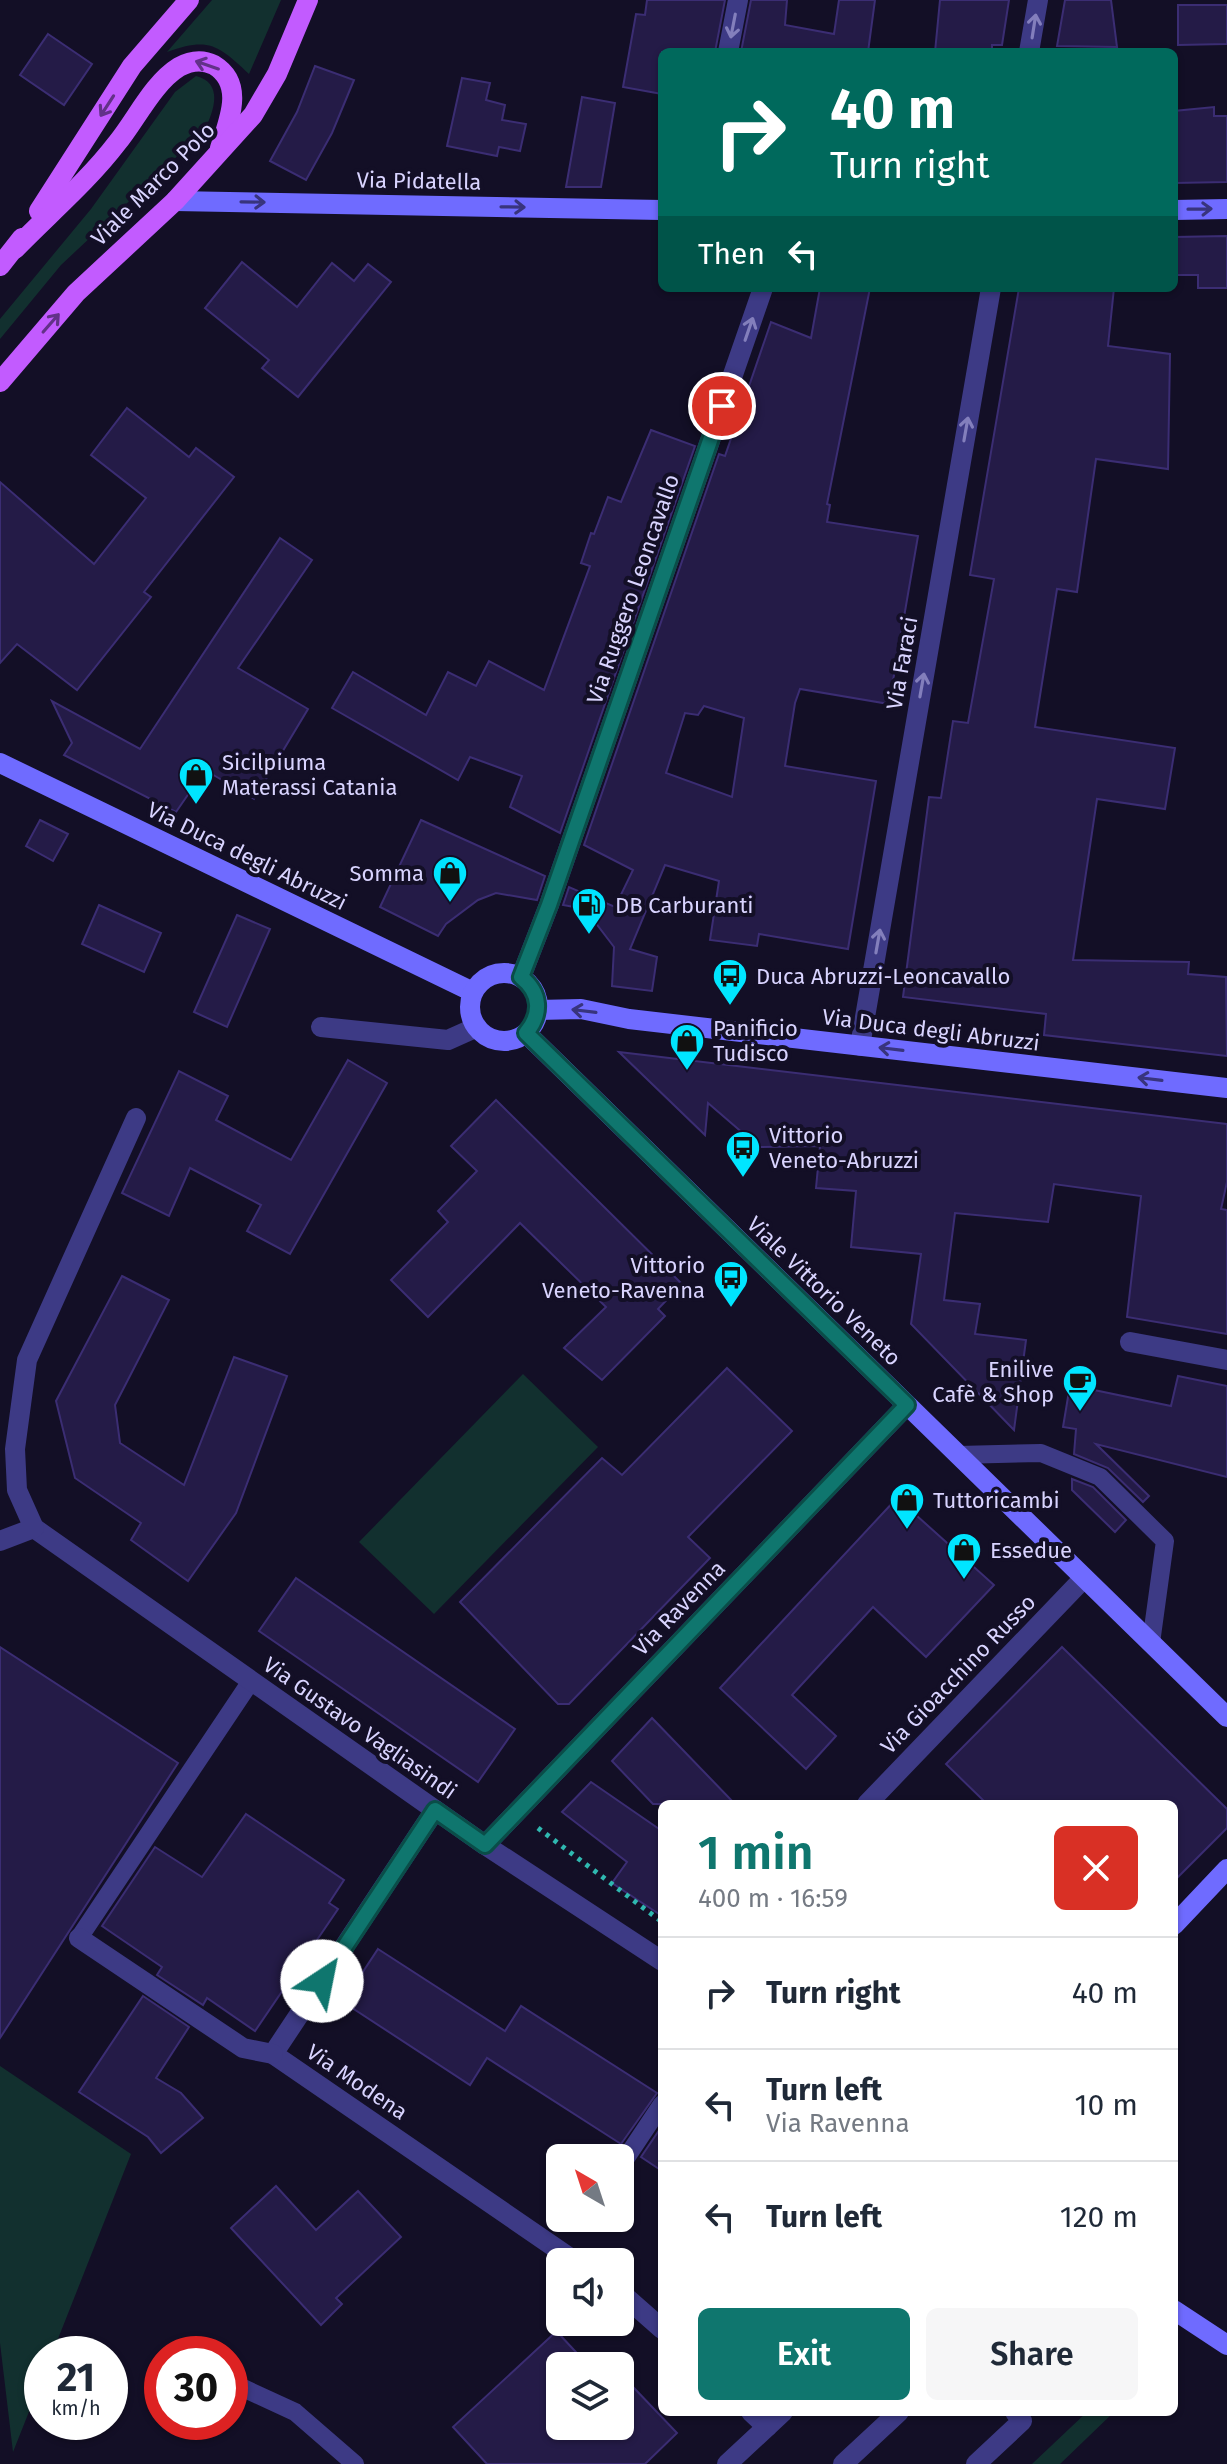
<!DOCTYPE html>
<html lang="en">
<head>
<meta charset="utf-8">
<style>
  body { margin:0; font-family:"Fira Sans",sans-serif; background:#f6f6f7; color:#1f2937; height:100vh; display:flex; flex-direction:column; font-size:30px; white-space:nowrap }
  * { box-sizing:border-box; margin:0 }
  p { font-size:26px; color:#747a83 }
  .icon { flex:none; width:44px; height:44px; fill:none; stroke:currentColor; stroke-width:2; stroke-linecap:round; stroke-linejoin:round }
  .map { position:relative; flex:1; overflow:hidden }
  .drawer { position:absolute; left:658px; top:1800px; width:520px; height:616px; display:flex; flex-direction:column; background:#fff; border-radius:12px; box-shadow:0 2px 6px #0004 }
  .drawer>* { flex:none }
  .top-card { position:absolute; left:658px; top:48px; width:520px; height:244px; border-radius:12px; box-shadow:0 2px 6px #0004; background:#00695c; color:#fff; overflow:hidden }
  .needle { width:52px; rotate:321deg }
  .tools { position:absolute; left:546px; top:2144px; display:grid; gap:16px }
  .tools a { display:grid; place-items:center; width:88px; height:88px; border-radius:12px; background:#fff; box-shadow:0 2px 6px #0004; font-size:40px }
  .speed { position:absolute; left:24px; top:2336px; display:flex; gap:16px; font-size:40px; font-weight:700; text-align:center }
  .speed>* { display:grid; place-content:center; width:104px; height:104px; border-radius:50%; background:#fff; box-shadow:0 2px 6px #0004; line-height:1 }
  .speed small { font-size:20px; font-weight:400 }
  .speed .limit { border:12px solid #d22; background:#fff; color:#111 }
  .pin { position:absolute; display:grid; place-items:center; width:68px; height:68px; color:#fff; margin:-34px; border:4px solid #fff; border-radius:50%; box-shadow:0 2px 8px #0007 }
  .me { position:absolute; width:88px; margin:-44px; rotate:34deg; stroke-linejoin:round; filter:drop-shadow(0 0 6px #0008) }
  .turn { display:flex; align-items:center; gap:28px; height:168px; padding:0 40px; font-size:36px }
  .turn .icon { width:104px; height:104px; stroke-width:2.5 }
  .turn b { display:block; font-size:56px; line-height:68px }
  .then { display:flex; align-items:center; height:76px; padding:0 40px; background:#0003; gap:16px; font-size:30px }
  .round { display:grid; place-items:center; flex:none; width:84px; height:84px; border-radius:12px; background:#f6f6f7 }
  .overview { display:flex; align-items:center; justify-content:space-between; height:136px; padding:0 40px }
  h1 { font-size:48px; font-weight:600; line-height:60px; color:#0f766e }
  .action { display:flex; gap:16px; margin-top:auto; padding:16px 40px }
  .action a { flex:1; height:92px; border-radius:12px; background:#0f766e; color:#fff; font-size:32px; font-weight:600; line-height:92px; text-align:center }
  .action a+a { background:#f6f6f7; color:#1f2937 }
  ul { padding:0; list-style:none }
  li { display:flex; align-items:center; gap:24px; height:112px; padding:0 40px; border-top:2px solid #e0e1e3 }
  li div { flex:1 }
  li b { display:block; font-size:30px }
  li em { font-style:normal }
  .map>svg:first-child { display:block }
</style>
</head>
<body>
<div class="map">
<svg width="1227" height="2464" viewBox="0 0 1227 2464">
  <rect width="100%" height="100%" fill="#130f26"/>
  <g fill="#12302f">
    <path d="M212,0h69l-32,74c-31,-29 -40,-37 -82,-22z"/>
    <path d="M196,76c28,7 18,35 8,55l-143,134 -61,74v-20l91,-110 84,-117z"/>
    <polygon points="523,1374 598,1447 434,1614 359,1542"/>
    <polygon points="0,2066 131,2154 52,2354 42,2354 42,2379 13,2452 0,2343"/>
    <polygon points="1087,2412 1114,2412 1060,2464 1032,2464"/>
  </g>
  <g fill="#241b47" stroke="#3b2d73" stroke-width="2" fill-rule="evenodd">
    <polygon points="647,0 725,0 715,52 662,52 662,94 623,87 636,14 645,15"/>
    <polygon points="751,0 787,0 785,25 834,34 839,0 875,0 868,52 741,52"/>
    <polygon points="940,0 1009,0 1002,45 992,45 992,52 935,52"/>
    <polygon points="1065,0 1111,0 1117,47 1057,46"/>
    <polygon points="1178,5 1227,5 1227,44 1178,45"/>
    <polygon points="48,34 92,64 64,105 20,75"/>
    <polygon points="315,66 354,80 332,133 306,180 270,161 297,112"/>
    <polygon points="462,78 490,83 486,100 505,105 502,120 526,124 520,151 499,147 497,156 447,146"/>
    <polygon points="582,97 615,103 601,187 566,187"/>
    <polygon points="1214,107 1214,116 1227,116 1227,182 1174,183 1174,111"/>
    <polygon points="1227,236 1227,288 1198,288 1198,275 1174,275 1174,237"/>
    <polygon points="242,262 297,307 332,263 354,281 368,264 391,282 298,397 262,368 269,360 205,308"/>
    <path d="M820,288h50l-43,216 3,1 -3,17 91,14 -29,168 -89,-15 -5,14 -10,63 91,15 -28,168 -89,-15 -2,12 -47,-6 9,-59 -54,-16 -35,84 27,8 -5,34 -40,-5 2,-39 -29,-38 -22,-4 6,-18 46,20 18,-37 -49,-25 135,-391 6,2 46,-134 40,16zM704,706l40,12 -12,79 -66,-24 19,-60 13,2z"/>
    <polygon points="1019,288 1114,288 1108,346 1170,354 1168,469 1096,459 1077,592 1057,589 1035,727 1175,748 1165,809 1097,799 1073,960 1189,962 1188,974 1226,977 1227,1056 1044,1035 1046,1014 903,997 929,797 941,798 953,721 968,723 994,579 970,575"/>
    <polygon points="127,408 189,457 196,448 234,477 144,592 151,597 77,690 17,644 0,663 0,482 94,564 146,498 91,455"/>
    <polygon points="651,430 695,446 560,833 510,807 522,776 470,757 458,780 332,708 353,672 426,715 448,672 476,686 489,661 544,690 590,566 581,563 591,533 594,534 608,497 621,502"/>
    <polygon points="280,538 312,560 238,668 308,709 254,799 205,770 176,812 64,755 72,743 52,701 140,749"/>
    <polygon points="40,820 68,834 53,861 26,846"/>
    <polygon points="421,820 545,876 537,900 496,893 478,900 446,924 438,936 380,907"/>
    <polygon points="99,905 161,933 144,972 82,944"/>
    <polygon points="237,915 270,929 227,1027 194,1012"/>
    <polygon points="619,1052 1227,1124 1227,1182 1221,1209 1227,1210 1227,1334 1127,1317 1141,1196 1054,1184 1048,1222 955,1213 944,1300 980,1304 975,1334 1026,1340 1014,1430 911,1324 921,1254 851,1247 856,1191 816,1188 820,1146 759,1147 708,1103 705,1135"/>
    <polygon points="348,1060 387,1083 290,1254 247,1231 261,1205 190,1168 169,1216 122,1193 179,1071 228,1096 216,1120 291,1160"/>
    <polygon points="496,1100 682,1284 658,1309 665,1316 602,1380 564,1348 606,1307 520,1223 428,1317 391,1280 448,1222 438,1211 477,1171 451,1146"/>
    <polygon points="122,1276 169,1300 115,1405 120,1443 184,1485 234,1357 287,1376 236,1513 188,1581 131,1540 141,1523 75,1478 56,1401"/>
    <polygon points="727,1368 792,1431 688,1537 710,1558 569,1704 558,1704 460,1602 602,1458 622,1475"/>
    <polygon points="1178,1376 1227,1386 1227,1477 1096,1444 1149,1496 1143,1502 1108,1468 1074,1454 1076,1429 1063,1427 1070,1385 1171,1406"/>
    <polygon points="1072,1479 1093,1487 1126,1520 1115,1532 1072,1490"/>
    <polygon points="897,1498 994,1585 926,1657 873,1607 792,1695 836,1736 806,1769 720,1688"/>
    <polygon points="296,1578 515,1729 478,1782 259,1631"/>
    <polygon points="0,1647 178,1763 0,2038"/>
    <polygon points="1062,1647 1227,1809 1227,1828 1174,1881 1174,1804 987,1804 946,1764"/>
    <polygon points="652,1718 735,1804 653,1804 612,1761"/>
    <polygon points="591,1782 662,1831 662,1916 612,1883 627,1862 562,1812"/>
    <polygon points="246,1814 344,1880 329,1903 338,1909 255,2031 207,1998 203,2005 157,1975 162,1967 102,1926 155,1847 202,1877"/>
    <polygon points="378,1949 505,2031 521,2006 657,2093 621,2144 487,2058 470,2085 343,2002"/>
    <polygon points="143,1996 189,2027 156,2078 181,2093 203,2118 161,2153 148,2137 79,2092"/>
    <polygon points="662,2126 662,2171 641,2157"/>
    <polygon points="276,2186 316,2230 358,2191 401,2237 336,2298 342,2304 321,2325 231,2228"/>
    <polygon points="560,2328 560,2335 589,2366 560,2366 560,2426 620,2426 620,2401 634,2388 677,2433 645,2464 487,2464 453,2427"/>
  </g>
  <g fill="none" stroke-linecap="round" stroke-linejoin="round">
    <polyline stroke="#2fb8b0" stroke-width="5" stroke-dasharray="4 6" stroke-linecap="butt" points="538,1828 662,1922"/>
    <g stroke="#3d3a85" stroke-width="18">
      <polyline points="958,1455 1041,1453 1100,1477 1165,1541 1151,1643"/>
      <polyline points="79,1938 251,1681"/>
      <polyline points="620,2167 662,2104"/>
      <polyline points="230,2382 295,2412 355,2464"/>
    </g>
    <g stroke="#3d3a85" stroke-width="20">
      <polyline points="728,52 738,0"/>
      <polyline points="1029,52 1038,0"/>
      <polyline points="521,977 549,905 763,288"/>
      <polyline points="321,1027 448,1040 477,1027"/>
      <polyline points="860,1046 991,288"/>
      <polyline points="1130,1342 1227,1360"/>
      <polyline points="34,1528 485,1845 662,1961"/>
      <polyline points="0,1541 34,1528 17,1490 15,1449 27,1360 136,1118"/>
      <polyline points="867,1804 1084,1578"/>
      <polyline points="435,1810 273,2054 576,2262"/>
      <polyline points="485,1845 907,1405"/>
      <polyline points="79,1938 243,2048 273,2054"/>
      <polyline points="620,2292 662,2329"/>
      <polyline points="751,2412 767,2427"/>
      <polyline points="727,2464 783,2412"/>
      <polyline points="843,2464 899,2412"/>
      <polyline points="976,2464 1022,2421 1015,2412"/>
    </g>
    <g stroke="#6f6bff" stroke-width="20">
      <polyline points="175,201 662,210"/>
      <polyline points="1174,210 1227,209"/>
      <polyline points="0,763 473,992"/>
      <circle cx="504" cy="1007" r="34"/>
      <polyline points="538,1010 581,1009 629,1019 1227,1088"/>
      <polyline points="526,1033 1227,1717"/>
      <polyline points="1174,1925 1227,1869"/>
      <polyline points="1174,2310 1227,2345"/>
    </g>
    <g stroke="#c25bff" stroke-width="20">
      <polyline points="39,211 132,66 189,0"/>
      <path d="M15,249c34,-35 73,-68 102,-106 19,-23 36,-60 62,-76 11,-6 23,-8 35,-2 31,19 15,55 6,83"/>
      <polyline points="0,266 22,238"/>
      <polyline points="0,382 76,293 175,201 253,115 277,74 308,0"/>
    </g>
  </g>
  <defs><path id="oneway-shaft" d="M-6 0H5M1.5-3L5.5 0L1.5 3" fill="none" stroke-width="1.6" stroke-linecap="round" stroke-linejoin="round" transform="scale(2)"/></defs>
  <g stroke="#837fbc">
    <use href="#oneway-shaft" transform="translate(733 26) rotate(101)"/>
    <use href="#oneway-shaft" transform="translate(1034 26) rotate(-81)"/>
    <use href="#oneway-shaft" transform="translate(749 329) rotate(-71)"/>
    <use href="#oneway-shaft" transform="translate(966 429) rotate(-80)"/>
    <use href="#oneway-shaft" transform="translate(922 685) rotate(-80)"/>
    <use href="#oneway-shaft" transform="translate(878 941) rotate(-80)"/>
  </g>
  <g stroke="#623188">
    <use href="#oneway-shaft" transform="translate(207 65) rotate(-161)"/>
    <use href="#oneway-shaft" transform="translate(107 106) rotate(123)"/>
    <use href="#oneway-shaft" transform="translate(51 323) rotate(-49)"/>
  </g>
  <g stroke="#38347d">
    <use href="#oneway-shaft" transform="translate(253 202) rotate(1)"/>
    <use href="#oneway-shaft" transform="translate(513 207) rotate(1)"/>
    <use href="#oneway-shaft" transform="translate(1200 209) rotate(-1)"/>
    <use href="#oneway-shaft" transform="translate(584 1011) rotate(-173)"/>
    <use href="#oneway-shaft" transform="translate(891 1049) rotate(-173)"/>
    <use href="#oneway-shaft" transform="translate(1150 1079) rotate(-173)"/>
  </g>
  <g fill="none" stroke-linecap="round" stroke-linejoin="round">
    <defs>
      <path id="route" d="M322,1981l113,-171 50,35 422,-440 -381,-372c16,-19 15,-40 -5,-56l28,-72 173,-499"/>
    </defs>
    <use href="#route" stroke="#0a4d48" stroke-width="20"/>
    <use href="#route" stroke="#0f766e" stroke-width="14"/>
  </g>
  <defs>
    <symbol id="shop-pin" viewBox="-11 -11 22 30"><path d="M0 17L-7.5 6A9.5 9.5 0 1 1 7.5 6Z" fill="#00e5ff" stroke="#130f26"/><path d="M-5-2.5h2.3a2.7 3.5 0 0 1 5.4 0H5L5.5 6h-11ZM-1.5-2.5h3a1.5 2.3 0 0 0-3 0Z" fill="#111"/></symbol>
    <symbol id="fuel-pin" viewBox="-11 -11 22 30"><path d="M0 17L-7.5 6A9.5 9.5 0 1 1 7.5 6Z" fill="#00e5ff" stroke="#130f26"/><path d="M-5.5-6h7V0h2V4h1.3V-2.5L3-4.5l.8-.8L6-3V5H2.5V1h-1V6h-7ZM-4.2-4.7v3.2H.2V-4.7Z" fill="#111"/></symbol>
    <symbol id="bus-pin" viewBox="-11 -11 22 30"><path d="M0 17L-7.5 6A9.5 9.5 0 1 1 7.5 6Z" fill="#00e5ff" stroke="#130f26"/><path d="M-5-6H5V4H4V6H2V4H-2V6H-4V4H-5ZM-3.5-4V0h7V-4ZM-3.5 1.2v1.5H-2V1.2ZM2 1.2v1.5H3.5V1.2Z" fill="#111"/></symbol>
    <symbol id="cafe-pin" viewBox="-11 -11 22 30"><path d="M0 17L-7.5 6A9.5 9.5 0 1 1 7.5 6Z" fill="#00e5ff" stroke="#130f26"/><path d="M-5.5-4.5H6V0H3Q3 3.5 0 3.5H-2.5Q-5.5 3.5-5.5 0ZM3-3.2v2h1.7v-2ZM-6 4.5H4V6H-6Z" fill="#111"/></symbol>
  </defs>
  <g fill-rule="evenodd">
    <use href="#shop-pin" x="176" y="755" width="40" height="54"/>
    <use href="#shop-pin" x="430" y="853" width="40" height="54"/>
    <use href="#fuel-pin" x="569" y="885" width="40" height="54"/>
    <use href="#bus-pin" x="710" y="956" width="40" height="54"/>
    <use href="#shop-pin" x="667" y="1021" width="40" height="54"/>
    <use href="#bus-pin" x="723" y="1128" width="40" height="54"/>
    <use href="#bus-pin" x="711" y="1258" width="40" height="54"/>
    <use href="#cafe-pin" x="1060" y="1362" width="40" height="54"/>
    <use href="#shop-pin" x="887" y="1480" width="40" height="54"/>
    <use href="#shop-pin" x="944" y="1530" width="40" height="54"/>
  </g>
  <g text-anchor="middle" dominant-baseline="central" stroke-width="8" stroke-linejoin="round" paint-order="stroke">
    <g font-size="22" fill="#d9d4ff" stroke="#130f26">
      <text transform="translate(419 181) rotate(1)">Via Pidatella</text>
      <text transform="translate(153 184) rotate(-45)">Viale Marco Polo</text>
      <text transform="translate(633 589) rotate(-71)">Via Ruggero Leoncavallo</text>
      <text transform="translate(902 663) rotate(-80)">Via Faraci</text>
      <text transform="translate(247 856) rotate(26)">Via Duca degli Abruzzi</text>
      <text transform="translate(931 1030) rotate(7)">Via Duca degli Abruzzi</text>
      <text transform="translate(824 1291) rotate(44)">Viale Vittorio Veneto</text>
      <text transform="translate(679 1608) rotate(-46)">Via Ravenna</text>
      <text transform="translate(958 1674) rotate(-46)">Via Gioacchino Russo</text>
      <text transform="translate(360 1728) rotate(35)">Via Gustavo Vagliasindi</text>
      <text transform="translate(357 2082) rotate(34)">Via Modena</text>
    </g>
    <g font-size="22" fill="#d9d4ff" stroke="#130f26" text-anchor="start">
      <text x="222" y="762">Sicilpiuma<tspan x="222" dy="25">Materassi Catania</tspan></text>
      <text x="424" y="873" text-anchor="end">Somma</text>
      <text x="615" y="905">DB Carburanti</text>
      <text x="756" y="976">Duca Abruzzi-Leoncavallo</text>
      <text x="713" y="1028">Panificio<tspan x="713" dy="25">Tudisco</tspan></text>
      <text x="769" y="1135">Vittorio<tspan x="769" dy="25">Veneto-Abruzzi</tspan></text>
      <text x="705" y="1265" text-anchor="end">Vittorio<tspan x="705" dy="25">Veneto-Ravenna</tspan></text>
      <text x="1054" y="1369" text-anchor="end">Enilive<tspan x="1054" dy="25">Cafè &amp; Shop</tspan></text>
      <text x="933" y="1500">Tuttoricambi</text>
      <text x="990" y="1550">Essedue</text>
    </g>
  </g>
</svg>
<div class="tools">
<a><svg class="needle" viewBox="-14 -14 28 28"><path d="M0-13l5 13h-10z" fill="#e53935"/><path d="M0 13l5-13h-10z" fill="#747a83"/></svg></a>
<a><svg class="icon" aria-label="sound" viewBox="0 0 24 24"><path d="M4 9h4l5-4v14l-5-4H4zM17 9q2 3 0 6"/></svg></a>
<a><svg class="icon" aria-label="layers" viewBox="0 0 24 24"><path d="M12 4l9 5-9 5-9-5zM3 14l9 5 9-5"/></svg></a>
</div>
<div class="speed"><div>21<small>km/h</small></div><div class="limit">30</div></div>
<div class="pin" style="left:722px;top:406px;background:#d93025"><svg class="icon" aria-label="arrive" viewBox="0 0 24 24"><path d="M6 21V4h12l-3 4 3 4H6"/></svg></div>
<svg class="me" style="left:322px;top:1981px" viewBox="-20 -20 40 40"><circle r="19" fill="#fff"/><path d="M0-13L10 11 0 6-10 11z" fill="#0f766e"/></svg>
<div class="top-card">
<div class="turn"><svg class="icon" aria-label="right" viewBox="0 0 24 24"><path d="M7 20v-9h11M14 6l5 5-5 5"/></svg><div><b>40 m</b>Turn right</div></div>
<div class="then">Then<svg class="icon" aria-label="left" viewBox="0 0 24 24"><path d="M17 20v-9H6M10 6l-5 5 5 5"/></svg></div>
</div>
<section class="drawer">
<div class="overview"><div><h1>1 min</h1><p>400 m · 16:59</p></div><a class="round" style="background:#d93025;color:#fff"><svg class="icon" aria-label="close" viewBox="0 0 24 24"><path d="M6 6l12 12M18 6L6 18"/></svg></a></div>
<ul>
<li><svg class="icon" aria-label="right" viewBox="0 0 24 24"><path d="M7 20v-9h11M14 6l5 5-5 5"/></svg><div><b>Turn right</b></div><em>40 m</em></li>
<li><svg class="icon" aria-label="left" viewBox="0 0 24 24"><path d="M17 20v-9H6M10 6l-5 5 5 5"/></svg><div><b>Turn left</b><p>Via Ravenna</p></div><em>10 m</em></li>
<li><svg class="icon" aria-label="left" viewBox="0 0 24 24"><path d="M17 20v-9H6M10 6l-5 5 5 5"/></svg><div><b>Turn left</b></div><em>120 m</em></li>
</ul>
<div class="action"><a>Exit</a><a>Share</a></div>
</section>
</div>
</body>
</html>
